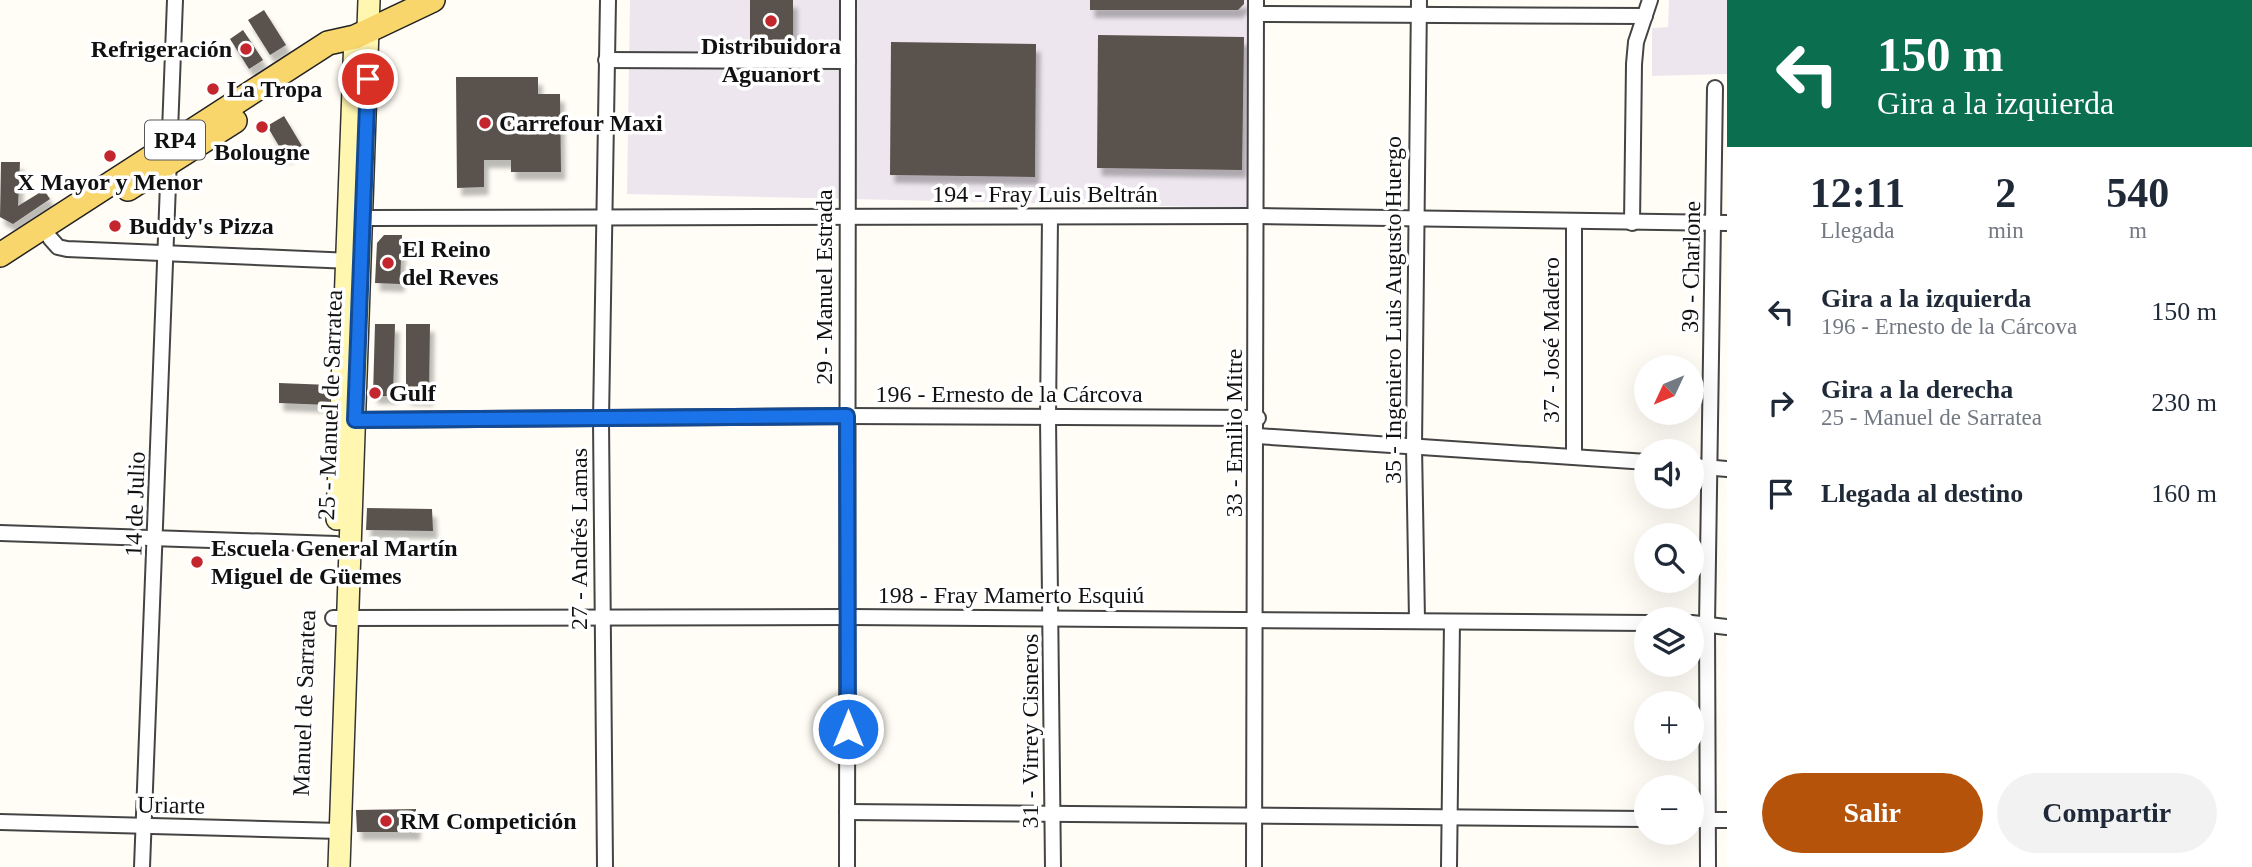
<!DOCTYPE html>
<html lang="es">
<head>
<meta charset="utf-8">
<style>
  body { margin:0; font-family:Georgia,serif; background:#f2f2f3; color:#1f2937; height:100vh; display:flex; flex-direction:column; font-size:26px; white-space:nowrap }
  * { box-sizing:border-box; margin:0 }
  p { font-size:23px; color:#747a83 }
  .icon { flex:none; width:38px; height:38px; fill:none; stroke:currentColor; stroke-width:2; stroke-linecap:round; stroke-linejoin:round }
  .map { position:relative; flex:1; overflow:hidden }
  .sheet { display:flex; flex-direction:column; background:#fff; width:525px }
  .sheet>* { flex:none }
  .guide { background:#0b6e4f; color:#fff; overflow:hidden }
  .needle { width:46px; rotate:226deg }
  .tools { position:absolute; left:1634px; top:355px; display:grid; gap:14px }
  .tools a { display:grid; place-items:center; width:70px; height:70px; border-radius:50%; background:#fff; box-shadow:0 7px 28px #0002; font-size:35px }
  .pin { position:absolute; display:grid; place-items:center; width:60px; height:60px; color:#fff; margin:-30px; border:4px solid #fff; border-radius:50%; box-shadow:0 2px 7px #0007 }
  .me { position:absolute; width:77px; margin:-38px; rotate:0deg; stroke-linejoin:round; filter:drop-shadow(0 0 5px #0008) }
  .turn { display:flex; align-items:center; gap:24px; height:147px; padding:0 35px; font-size:32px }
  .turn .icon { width:91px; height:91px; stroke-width:2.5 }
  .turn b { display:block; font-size:49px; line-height:60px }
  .eta { display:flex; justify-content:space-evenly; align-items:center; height:119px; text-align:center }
  .eta b { font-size:42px; font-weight:700; line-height:49px }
  .action { display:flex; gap:14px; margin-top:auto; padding:14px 35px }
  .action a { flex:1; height:80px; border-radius:42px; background:#b45309; color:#fff; font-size:28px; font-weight:700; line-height:80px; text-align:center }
  .action a+a { background:#f2f2f3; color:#1f2937 }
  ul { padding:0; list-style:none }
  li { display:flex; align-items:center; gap:21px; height:91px; padding:0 35px }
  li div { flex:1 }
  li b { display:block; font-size:26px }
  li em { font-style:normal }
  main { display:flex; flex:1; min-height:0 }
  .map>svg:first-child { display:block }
</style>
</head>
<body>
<main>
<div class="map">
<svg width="1727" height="867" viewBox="0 0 1727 867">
  <defs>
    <filter id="shadow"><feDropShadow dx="4.5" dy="8" stdDeviation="2" flood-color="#0004"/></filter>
  </defs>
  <rect width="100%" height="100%" fill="#fffdf5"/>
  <g fill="#eee6ef">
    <polygon points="630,0 1249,0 1249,208 627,194"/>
    <polygon points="1669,0 1727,0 1727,74 1652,76 1652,28 1668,27"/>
  </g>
  <g fill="#5a524d" filter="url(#shadow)">
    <rect x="750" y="0" width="43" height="43"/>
    <polygon points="1090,0 1244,0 1244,4 1238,10 1090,10"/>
    <polygon points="264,10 286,45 270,55 248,20"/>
    <polygon points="243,30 263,60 249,69 230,39"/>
    <polygon points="1098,35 1244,37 1242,170 1097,168"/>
    <polygon points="891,42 1036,44 1035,177 890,175"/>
    <polygon points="456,77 538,77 538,94 560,94 561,172 511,172 511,160 484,160 484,187 457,188"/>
    <polygon points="284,116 302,146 285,156 267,126"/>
    <polygon points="1,162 20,162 18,206 44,190 50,199 13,224 0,217"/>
    <polygon points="384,235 402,235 400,284 375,283 377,243"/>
    <polygon points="375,324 395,324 393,396 373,396"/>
    <polygon points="406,324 430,324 429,398 406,397"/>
    <polygon points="279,383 330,385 329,405 279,403"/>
    <polygon points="367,508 432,509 433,531 366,530"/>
    <polygon points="416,809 416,832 357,832 356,810"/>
  </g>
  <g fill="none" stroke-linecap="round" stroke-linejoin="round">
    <defs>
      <g id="minor">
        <polyline points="1256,14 1645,16"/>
        <polyline points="606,60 848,61"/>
        <polyline points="1050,217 1048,418 1053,867"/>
        <polyline points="364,218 1257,216 1727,223"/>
        <polyline points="1574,223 1574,457"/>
        <polyline points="1632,223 1634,64 1636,42 1650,0"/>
        <polyline points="50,238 58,247 67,249 352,261"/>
        <polyline points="345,420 847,416 1258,418"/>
        <polyline points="1257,436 1647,462"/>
        <polyline points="1692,466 1727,469"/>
        <polyline points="0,533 336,544"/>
        <polyline points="333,618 849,617 1647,623"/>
        <polyline points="1417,620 1414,446 1419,0"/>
        <polyline points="1692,623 1727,627"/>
        <polyline points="847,812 1647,819"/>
        <polyline points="1692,820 1727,820"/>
        <polyline points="0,822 340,831"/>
        <polyline points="142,867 175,0"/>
        <polyline points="605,867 601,420 608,0"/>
        <polyline points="847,867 848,0"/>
        <polyline points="1254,867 1256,0"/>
        <polyline points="1449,867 1452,622"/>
        <polyline points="1708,867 1707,625 1715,88"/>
      </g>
      <g id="secondary">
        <polyline points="337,519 355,37"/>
        <polyline points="339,867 369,0"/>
      </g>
      <g id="primary">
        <polyline points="128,189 235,121"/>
        <polyline points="0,255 328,43 355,37 433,0"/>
      </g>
    </defs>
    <use href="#minor" stroke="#444" stroke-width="18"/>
    <use href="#secondary" stroke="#333" stroke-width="24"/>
    <use href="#primary" stroke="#222" stroke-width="26"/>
    <use href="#minor" stroke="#fff" stroke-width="14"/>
    <use href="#secondary" stroke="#fff6b0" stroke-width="21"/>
    <use href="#primary" stroke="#f9d66b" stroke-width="23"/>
  </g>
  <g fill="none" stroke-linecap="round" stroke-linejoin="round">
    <defs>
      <polyline id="route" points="368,79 355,420 847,416 848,729"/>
    </defs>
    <use href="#route" stroke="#114b97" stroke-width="18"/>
    <use href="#route" stroke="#1a73e8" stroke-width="12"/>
  </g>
  <g fill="#c4262e" stroke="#fff" stroke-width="2.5">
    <circle cx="771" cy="21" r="7"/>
    <circle cx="246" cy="49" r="7"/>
    <circle cx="213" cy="89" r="7"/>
    <circle cx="485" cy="123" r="7"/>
    <circle cx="262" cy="127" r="7"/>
    <circle cx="110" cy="156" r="7"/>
    <circle cx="115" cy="226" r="7"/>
    <circle cx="388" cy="263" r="7"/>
    <circle cx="375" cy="393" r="7"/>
    <circle cx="197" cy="562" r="7"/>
    <circle cx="386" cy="821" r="7"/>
  </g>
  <g text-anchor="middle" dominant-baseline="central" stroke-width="7" stroke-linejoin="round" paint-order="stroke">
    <rect fill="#fff" stroke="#585858" stroke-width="2" x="145" y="120.5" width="60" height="39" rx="5"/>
    <g font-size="23" font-weight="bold" fill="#111">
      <text x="175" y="140">RP4</text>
    </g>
    <g font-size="24" font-weight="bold" fill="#111" stroke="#fff" text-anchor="start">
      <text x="771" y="46" text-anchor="middle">Distribuidora<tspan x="771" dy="28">Aguanort</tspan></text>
      <text x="232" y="49" text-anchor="end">Refrigeración</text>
      <text x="227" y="89">La Tropa</text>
      <text x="499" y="123">Carrefour Maxi</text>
      <text x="262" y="152" text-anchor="middle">Bolougne</text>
      <text x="110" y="182" text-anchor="middle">X Mayor y Menor</text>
      <text x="129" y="226">Buddy's Pizza</text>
      <text x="402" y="249">El Reino<tspan x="402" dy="28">del Reves</tspan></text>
      <text x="389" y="393">Gulf</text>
      <text x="211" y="548">Escuela General Martín<tspan x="211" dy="28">Miguel de Güemes</tspan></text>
      <text x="400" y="821">RM Competición</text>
    </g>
    <g font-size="24" fill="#111" stroke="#fff">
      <text x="1045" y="194">194 - Fray Luis Beltrán</text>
      <text transform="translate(1691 267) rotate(-89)">39 - Charlone</text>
      <text transform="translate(824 287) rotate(-90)">29 - Manuel Estrada</text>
      <text transform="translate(1393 310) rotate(-90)">35 - Ingeniero Luis Augusto Huergo</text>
      <text transform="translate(1551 340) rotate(-90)">37 - José Madero</text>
      <text x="1009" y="394">196 - Ernesto de la Cárcova</text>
      <text transform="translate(330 405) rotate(-88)">25 - Manuel de Sarratea</text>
      <text transform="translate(1234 433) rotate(-90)">33 - Emilio Mitre</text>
      <text transform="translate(135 504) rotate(-88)">14 de Julio</text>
      <text transform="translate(579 539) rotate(-90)">27 - Andrés Lamas</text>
      <text x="1011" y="595">198 - Fray Mamerto Esquiú</text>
      <text transform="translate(304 703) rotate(-88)">Manuel de Sarratea</text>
      <text transform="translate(1030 731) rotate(-90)">31 - Virrey Cisneros</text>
      <text transform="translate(171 805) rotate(1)">Uriarte</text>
    </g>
  </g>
</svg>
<div class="tools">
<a><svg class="needle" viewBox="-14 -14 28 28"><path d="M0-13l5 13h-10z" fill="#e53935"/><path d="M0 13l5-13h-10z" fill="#747a83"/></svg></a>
<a><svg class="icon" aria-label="sound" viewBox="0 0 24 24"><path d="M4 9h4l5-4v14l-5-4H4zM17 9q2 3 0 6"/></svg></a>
<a><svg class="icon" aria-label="search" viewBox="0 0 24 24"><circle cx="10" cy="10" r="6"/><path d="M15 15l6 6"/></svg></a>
<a><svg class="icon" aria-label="layers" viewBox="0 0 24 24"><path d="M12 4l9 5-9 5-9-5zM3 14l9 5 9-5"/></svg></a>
<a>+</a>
<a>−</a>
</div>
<div class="pin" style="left:368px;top:79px;background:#d93025"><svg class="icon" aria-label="arrive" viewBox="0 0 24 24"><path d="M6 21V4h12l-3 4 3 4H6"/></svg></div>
<svg class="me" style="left:848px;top:729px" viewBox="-20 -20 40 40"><circle r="17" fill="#1a73e8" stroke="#fff" stroke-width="3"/><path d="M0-11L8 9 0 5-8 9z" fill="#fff"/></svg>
</div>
<section class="sheet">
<div class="guide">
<div class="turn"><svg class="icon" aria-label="left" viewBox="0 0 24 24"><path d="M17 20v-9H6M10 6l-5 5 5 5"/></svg><div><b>150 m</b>Gira a la izquierda</div></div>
</div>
<div class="eta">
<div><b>12:11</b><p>Llegada</p></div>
<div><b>2</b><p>min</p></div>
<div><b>540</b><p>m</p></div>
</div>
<ul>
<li><svg class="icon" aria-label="left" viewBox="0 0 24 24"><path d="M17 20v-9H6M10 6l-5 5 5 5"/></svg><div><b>Gira a la izquierda</b><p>196 - Ernesto de la Cárcova</p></div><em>150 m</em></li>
<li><svg class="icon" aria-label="right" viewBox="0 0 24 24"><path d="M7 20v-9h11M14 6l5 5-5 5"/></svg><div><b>Gira a la derecha</b><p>25 - Manuel de Sarratea</p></div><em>230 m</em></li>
<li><svg class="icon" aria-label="arrive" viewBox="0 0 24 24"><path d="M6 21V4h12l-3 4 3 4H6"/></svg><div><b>Llegada al destino</b></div><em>160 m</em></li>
</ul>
<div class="action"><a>Salir</a><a>Compartir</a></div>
</section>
</main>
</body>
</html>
